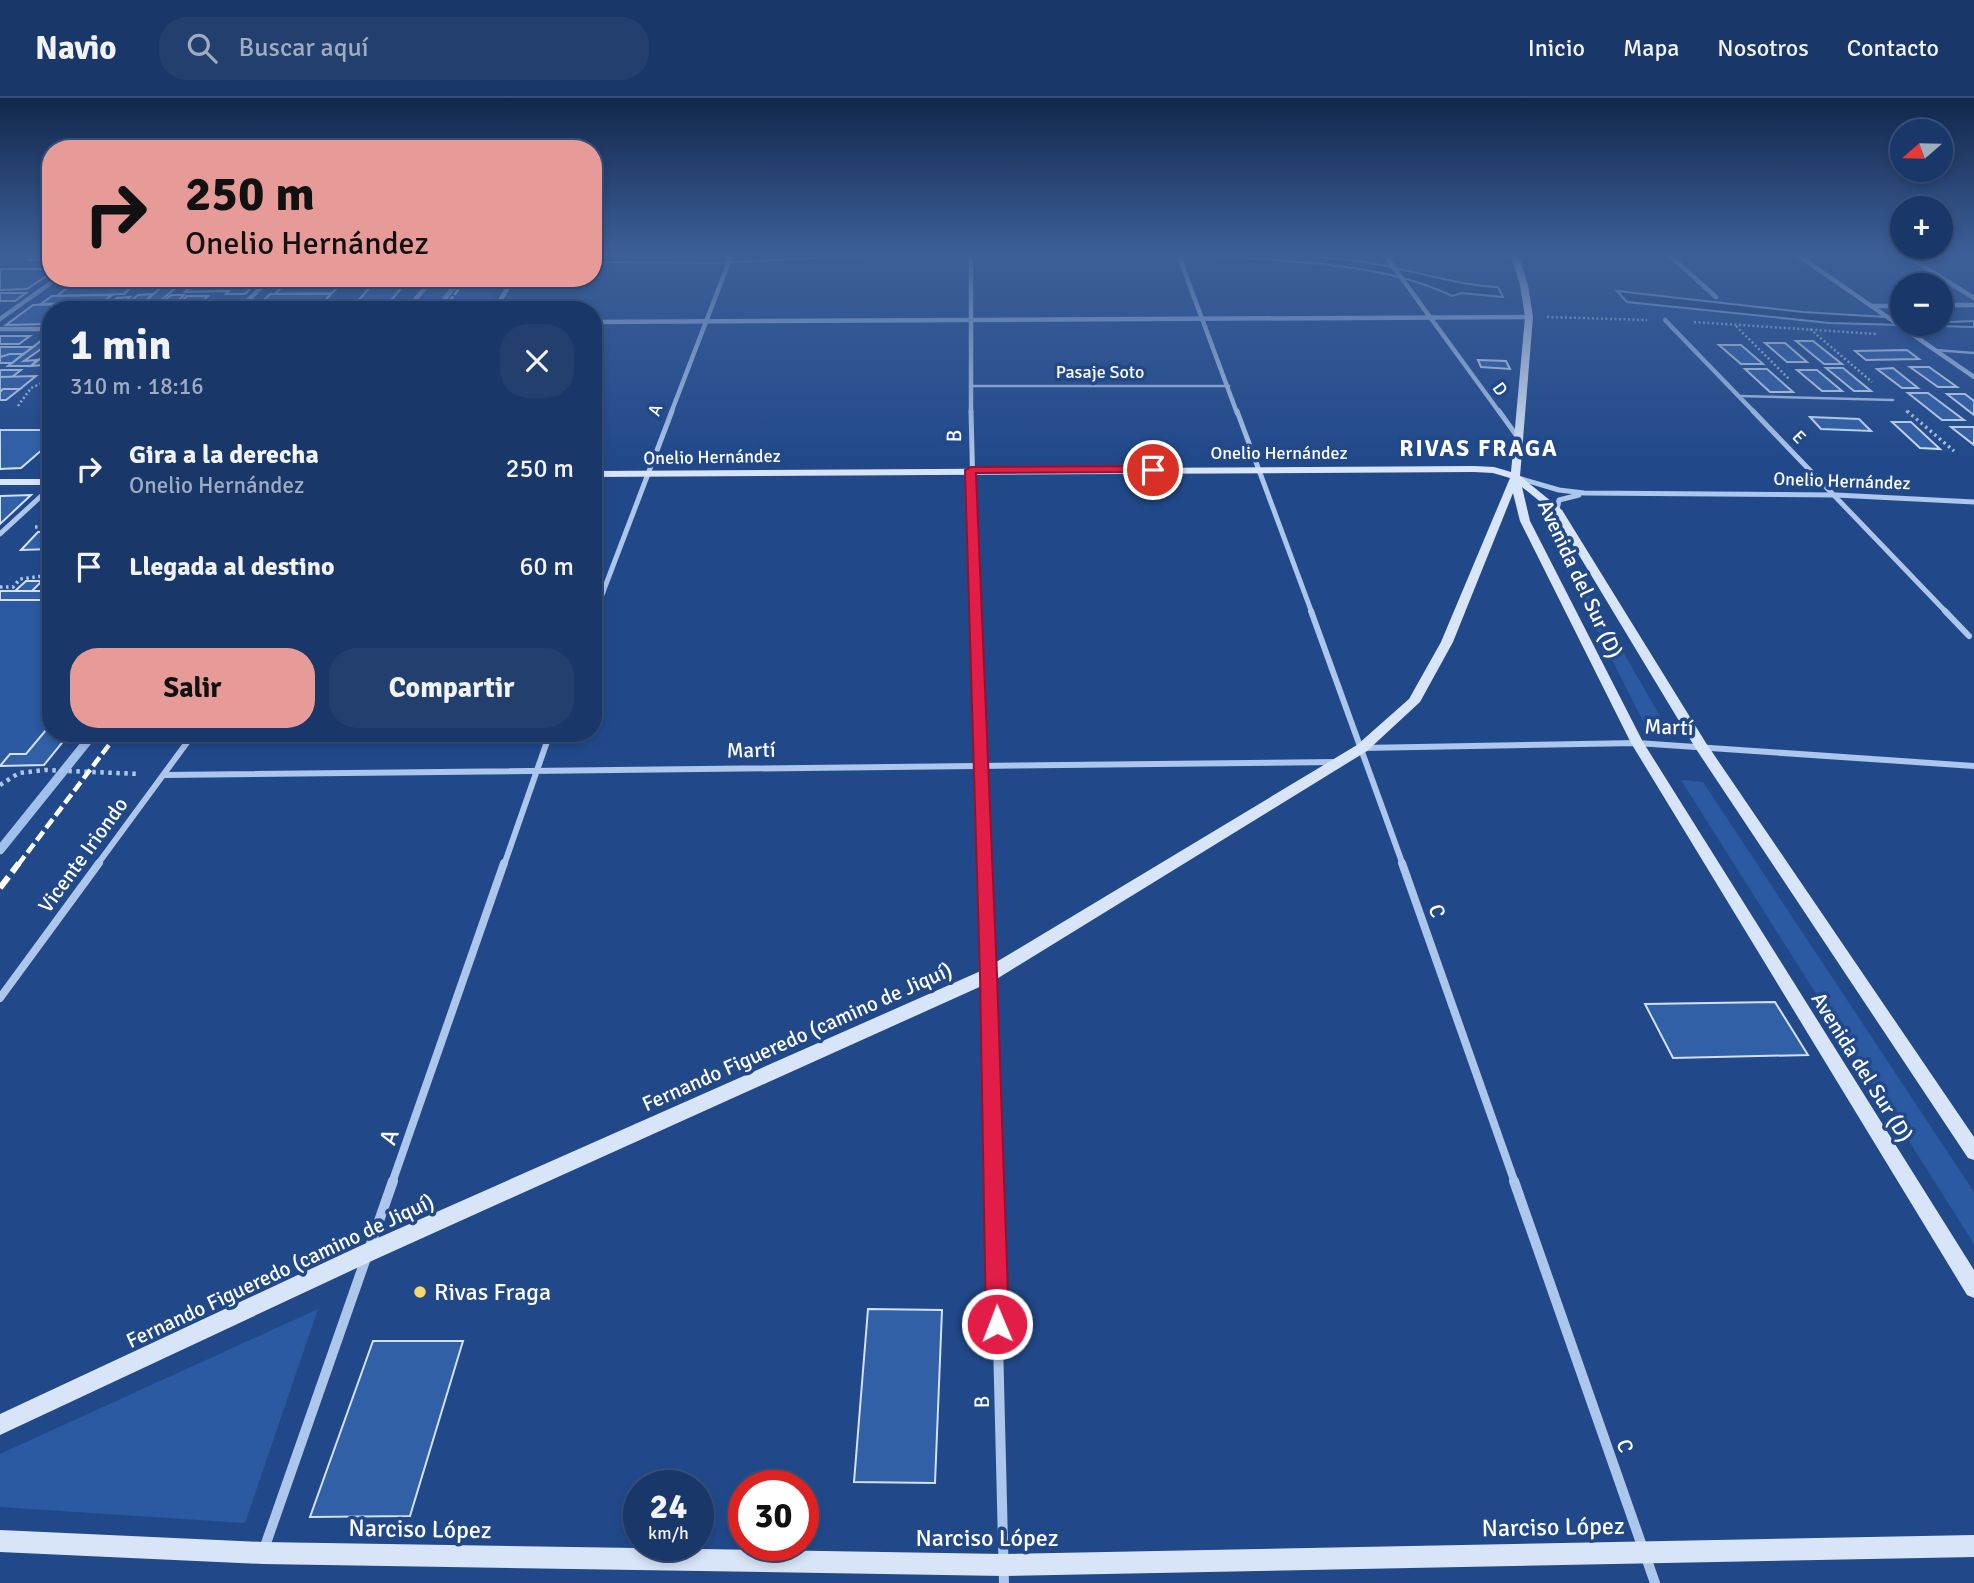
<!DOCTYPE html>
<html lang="es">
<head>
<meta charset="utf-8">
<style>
  body { margin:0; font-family:Signika,sans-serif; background:#223f6e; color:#f1f3f6; height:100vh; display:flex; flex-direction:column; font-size:26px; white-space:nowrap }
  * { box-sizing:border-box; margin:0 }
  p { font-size:23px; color:#9facc0 }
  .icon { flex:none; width:38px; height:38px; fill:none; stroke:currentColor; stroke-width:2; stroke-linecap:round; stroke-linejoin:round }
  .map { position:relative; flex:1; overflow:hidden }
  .sheet { position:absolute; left:42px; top:203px; width:560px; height:441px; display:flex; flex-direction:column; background:#193768; border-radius:28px; box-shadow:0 4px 10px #0003,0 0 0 2px #37517c }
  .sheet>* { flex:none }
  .banner { position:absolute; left:42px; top:42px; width:560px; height:147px; border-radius:28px; box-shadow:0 4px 10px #0003,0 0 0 2px #37517c; background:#e69b98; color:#111; overflow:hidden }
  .needle { width:46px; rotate:250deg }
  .fabs { position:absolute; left:1890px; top:21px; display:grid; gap:14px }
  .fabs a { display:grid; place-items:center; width:63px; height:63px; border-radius:50%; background:#193768; box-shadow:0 4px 10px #0003,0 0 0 2px #37517c; font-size:35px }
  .speed { position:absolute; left:623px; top:1372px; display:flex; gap:14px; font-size:35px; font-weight:700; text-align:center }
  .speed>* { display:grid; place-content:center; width:91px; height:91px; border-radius:50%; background:#193768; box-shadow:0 4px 10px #0003,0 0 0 2px #37517c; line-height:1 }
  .speed small { font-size:18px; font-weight:400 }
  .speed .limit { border:10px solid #d22; background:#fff; color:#111 }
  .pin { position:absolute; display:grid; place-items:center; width:60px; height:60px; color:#fff; margin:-30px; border:4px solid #fff; border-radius:50%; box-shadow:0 2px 7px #0007 }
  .me { position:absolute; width:77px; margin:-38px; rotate:359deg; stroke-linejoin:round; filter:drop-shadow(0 0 5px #0008) }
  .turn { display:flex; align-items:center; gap:24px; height:147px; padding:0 28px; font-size:32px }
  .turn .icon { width:91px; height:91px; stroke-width:2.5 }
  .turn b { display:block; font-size:49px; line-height:60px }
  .round { display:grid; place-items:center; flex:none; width:74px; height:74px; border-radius:28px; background:#223f6e }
  .summary { display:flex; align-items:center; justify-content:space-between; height:119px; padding:0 28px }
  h1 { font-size:42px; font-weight:800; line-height:52px }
  .cta { display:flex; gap:14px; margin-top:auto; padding:14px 28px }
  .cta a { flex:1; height:80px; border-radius:28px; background:#e69b98; color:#111; font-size:28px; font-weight:800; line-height:80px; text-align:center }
  .cta a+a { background:#223f6e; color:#f1f3f6 }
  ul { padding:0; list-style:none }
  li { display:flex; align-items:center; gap:21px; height:98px; padding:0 28px }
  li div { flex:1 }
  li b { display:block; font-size:26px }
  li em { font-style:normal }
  header { display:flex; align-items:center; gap:42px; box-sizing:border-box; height:98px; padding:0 35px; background:#193768; border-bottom:2px solid #37517c }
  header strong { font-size:33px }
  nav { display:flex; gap:38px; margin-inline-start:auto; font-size:24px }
  .search { width:490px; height:63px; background:#223f6e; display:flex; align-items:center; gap:18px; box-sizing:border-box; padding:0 24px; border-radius:28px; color:#9facc0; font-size:26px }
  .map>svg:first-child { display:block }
</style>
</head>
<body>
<header>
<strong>Navio</strong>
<div class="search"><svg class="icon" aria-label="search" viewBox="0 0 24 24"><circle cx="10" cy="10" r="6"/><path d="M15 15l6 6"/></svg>Buscar aquí</div>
<nav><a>Inicio</a><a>Mapa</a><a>Nosotros</a><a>Contacto</a></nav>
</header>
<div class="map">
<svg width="1974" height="1485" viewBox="0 0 1974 1485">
  <rect width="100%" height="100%" fill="#21498a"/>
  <g fill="#2b5aa2">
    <polygon points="440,180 503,180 481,212 414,212"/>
    <polygon points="1543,415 1664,625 1644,625 1538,416"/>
    <polygon points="51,501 51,626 26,656 10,656 0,668 0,502"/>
    <polygon points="1681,682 1703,684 1974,1094 1974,1146"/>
    <polygon points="318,1211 245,1425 0,1409 0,1356"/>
  </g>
  <g fill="#173669" stroke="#a1c0ec" stroke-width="2">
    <polygon points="766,156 886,156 719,165 593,164 593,157"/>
    <path d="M1203,156c56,0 112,0 167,9 44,7 84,22 128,24l5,10 -41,-4 -10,3c-71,-35 -170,-34 -249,-42z"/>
    <polygon points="1617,193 1803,214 1902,220 1902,226 1974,223 1974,229 1830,225 1627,204"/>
  </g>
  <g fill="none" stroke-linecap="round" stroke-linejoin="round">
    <g stroke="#a1c0ec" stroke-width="5">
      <polyline points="64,186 98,180"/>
      <polyline points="436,212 461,180"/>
    </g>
    <polyline stroke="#a1c0ec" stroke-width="9" points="0,752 94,635"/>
  </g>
  <g fill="#3160a7" stroke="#d2e1f8" stroke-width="2">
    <polygon points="38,156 51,156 51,162 28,162"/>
    <polygon points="0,171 51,171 51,175 27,191 0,192"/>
    <polygon points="199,180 261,180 245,196 226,196 229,193 185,194"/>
    <polygon points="285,180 337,180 334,183 282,183"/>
    <polygon points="368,180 411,180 408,184 364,185"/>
    <polygon points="287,184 343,184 332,195 275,196"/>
    <polygon points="165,186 180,186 150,212 135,212"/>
    <polygon points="134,187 124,196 57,198 68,189"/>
    <polygon points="371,188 403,188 383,212 350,212"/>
    <polygon points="0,195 26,195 15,203 0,203"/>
    <polygon points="153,196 135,212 120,212 138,197"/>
    <polygon points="270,196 331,196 322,206 260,206"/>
    <polygon points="112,197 102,205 41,206 52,198"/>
    <polygon points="171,197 184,197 168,212 155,212"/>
    <polygon points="187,198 208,198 193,212 172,212"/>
    <polygon points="130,199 115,212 101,212 117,200"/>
    <polygon points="209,204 236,204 227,212 200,212"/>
    <polygon points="102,205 94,212 51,212 51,226 6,227 33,207"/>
    <polygon points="255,208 328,208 324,212 251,212"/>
    <polygon points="0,238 30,238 19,246 0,246"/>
    <polygon points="46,239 51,239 51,244 24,263 37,262 31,268 8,268"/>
    <polygon points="1796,243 1813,243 1842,266 1824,266"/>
    <polygon points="1765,245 1785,245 1807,264 1787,264"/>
    <polygon points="1719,247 1741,247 1763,266 1741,266"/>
    <polygon points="0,249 33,249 23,256 0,259"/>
    <polygon points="51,252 51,262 44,267 31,268"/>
    <polygon points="1907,252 1919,261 1866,262 1855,253"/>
    <polygon points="10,256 23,256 12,265 0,265 0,259"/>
    <polygon points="1478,262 1506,263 1510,271 1481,269"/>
    <polygon points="1910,269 1929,269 1957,289 1938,289"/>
    <polygon points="1826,270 1843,270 1871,293 1854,293"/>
    <polygon points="1893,270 1918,290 1902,290 1877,271"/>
    <polygon points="1745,271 1767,271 1793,294 1770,294"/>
    <polygon points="0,272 21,272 12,279 0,279"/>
    <polygon points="1797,272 1817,272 1842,293 1822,293"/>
    <polygon points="36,278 20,291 0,292 0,279"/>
    <polygon points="3,291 20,291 6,302 0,302 0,294"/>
    <polygon points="1908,295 1928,295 1964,322 1942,322"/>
    <polygon points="1947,296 1965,296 1974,303 1974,317"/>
    <polygon points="1810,319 1859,321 1871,333 1821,331"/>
    <polygon points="1892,324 1911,324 1940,351 1920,350"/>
    <polygon points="1951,329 1974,329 1974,347"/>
    <polygon points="0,332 51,332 51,344 21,370 0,371"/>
    <polygon points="31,397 0,426 0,398"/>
    <polygon points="51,433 51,451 21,452 38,434"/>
    <polygon points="26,483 42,483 32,493 15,493"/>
    <polygon points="0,493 51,493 51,498 46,502 0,502"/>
    <polygon points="51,626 51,635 70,635 44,667 0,668 10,656 26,656"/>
    <polygon points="1775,904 1808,957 1673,960 1645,906"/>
    <polygon points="868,1211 942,1212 935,1385 854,1384"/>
    <polygon points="373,1243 463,1243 410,1418 310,1419"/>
  </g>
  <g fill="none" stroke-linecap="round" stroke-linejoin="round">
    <g stroke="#adc6eb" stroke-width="2.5" stroke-dasharray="2 2.5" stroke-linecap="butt">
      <polyline points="1547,219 1647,222"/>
      <polyline points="1694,224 1877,236"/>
      <polyline points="1736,228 1789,281"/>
      <polyline points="1810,231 1872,284"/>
      <polyline points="18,308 31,290 51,281"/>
      <polyline points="1906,313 1909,315"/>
    </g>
    <g stroke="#adc6eb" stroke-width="3.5" stroke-dasharray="2.5 3.5" stroke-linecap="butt">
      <polyline points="1907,313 1954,353"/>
      <polyline points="35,429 51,429"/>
      <polyline points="0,489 13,489 20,481 51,477"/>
    </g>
    <polyline stroke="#adc6eb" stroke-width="4.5" stroke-dasharray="3.5 4.5" stroke-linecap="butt" points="0,687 19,675 45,672 140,676"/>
    <g stroke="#adc6eb" stroke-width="2.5">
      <polyline points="337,212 346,202"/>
      <polyline points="1935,252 1974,255"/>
      <polyline points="972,288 1229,288"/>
      <polyline points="1739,298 1893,302"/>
    </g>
    <g stroke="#adc6eb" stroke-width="4.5">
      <polyline points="971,156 971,315"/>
      <polyline points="1178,156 1237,315"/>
      <polyline points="1384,156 1500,315"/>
      <polyline points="1668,156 1716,199"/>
      <polyline points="1796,156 1974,279"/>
      <polyline points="1904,156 1974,200"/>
      <polyline points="1941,207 1974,207"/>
      <polyline points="1871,208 1902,208"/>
      <polyline points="238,212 271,180"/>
      <polyline points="407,212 433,180"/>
      <polyline points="494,212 514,180"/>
      <polyline points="0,221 58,180"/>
      <polyline points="1665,222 1755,315"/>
      <polyline points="593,224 1529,219"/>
      <polyline points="0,231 51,231"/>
      <polyline points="671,315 732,156"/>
    </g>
    <g stroke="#adc6eb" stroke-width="5">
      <polyline points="971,313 976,515"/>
      <polyline points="1237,313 1312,515"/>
      <polyline points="1499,313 1519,341"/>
      <polyline points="1753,313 1947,515"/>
      <polyline points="1518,380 1559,392 1584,395 1836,397 1974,404"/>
      <polyline points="1557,412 1559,402 1579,397"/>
      <polyline points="0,436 51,389"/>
      <polyline points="595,515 672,313"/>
    </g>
    <g stroke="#adc6eb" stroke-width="6">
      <polyline points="976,513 985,767"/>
      <polyline points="1311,513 1403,767"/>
      <polyline points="1945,513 1969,538"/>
      <polyline points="593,519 595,513"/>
      <polyline points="1362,650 1637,645 1974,668"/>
      <polyline points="165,677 1337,664"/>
      <polyline points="97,767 194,635"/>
      <polyline points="504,767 550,635"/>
    </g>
    <g stroke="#adc6eb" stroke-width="8">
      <polyline points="985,765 994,1085"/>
      <polyline points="1402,765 1515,1085"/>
      <polyline points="0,900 99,765"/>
      <polyline points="392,1085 504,765"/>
    </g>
    <g stroke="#adc6eb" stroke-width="10">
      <polyline points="994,1083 1004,1485"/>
      <polyline points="1514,1083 1655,1485"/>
      <polyline points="264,1451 393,1083"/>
    </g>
    <g fill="#d8e5f8" fill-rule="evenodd">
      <polygon points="1510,156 1518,156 1528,187 1533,219 1520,378 1562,412 1706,645 1974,1039 1974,1062 1968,1060 1696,651 1553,414 1522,389 1530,423 1643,644 1974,1172 1974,1200 1967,1197 1631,645 1520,423 1513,395 1453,544 1420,604 1367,653 995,882 376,1161 0,1337 0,1316 362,1147 983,872 1357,647 1409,601 1441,544 1510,380 1493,375 1474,374 593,379 593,373 1474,368 1494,369 1511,374 1525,219 1520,187"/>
      <rect x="0" y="381" width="51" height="6"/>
      <polygon points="0,1432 263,1444 1004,1456 1974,1437 1974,1459 1004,1478 263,1466 0,1454"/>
    </g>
    <polyline stroke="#fff" stroke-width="2.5" stroke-dasharray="7 2.5" stroke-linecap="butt" points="443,212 467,180"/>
    <polyline stroke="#fff" stroke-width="4.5" stroke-dasharray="11 4.5" stroke-linecap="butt" points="18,767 118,635"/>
    <polyline stroke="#fff" stroke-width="6" stroke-dasharray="14 6" stroke-linecap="butt" points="0,790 19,765"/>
  </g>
  <linearGradient id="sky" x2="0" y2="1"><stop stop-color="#12284c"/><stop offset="0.43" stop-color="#3d5f98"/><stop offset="1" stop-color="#3d5f98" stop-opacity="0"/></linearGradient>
  <rect width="1974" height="364" fill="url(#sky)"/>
  <polygon fill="#e11d48" stroke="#92132f" stroke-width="2" points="1153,368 1159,372 1157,374 976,375 997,877 1009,1226 1005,1234 997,1237 989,1234 986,1226 980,877 965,372 971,369"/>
  <circle fill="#f8d76e" stroke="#21498a" stroke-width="2.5" cx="420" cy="1194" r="7"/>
  <g text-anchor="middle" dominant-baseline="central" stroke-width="7" stroke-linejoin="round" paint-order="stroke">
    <g font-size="18" fill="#fff" stroke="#21498a">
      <text x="1100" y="274">Pasaje Soto</text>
      <text transform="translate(1500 291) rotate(54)">D</text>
      <text transform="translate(655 312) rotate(-69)">A</text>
      <text transform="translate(1799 339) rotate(46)">E</text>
      <text x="1279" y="355">Onelio Hernández</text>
      <text transform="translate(712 359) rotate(-1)">Onelio Hernández</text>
      <text transform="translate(1842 383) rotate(2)">Onelio Hernández</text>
    </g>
    <g font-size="21" fill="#fff" stroke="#21498a">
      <text transform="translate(954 338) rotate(-89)">B</text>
      <text transform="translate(1580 481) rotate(65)">Avenida del Sur (D)</text>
      <text transform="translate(1669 629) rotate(2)">Martí</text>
      <text transform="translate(751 652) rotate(-1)">Martí</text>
      <text transform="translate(83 757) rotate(-54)">Vicente Iriondo</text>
      <text transform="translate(1437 813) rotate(71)">C</text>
      <text transform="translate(797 939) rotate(-24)">Fernando Figueredo (camino de Jiquí)</text>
      <text transform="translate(1862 969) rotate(58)">Avenida del Sur (D)</text>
      <text transform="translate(280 1173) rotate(-25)">Fernando Figueredo (camino de Jiquí)</text>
      <text transform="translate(982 1304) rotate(-91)">B</text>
      <text transform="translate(1625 1348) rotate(71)">C</text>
    </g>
    <g font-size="23" font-weight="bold" letter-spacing="2" fill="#fff" stroke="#21498a">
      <text x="1479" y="350">RIVAS FRAGA</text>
    </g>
    <g font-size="24" fill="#fff" stroke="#21498a">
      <text transform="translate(389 1039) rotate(-71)">A</text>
      <text transform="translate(1553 1429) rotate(-1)">Narciso López</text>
      <text transform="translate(420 1431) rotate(1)">Narciso López</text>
      <text x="987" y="1440">Narciso López</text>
    </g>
    <g font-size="24" fill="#fff" stroke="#21498a" text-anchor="start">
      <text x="434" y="1194">Rivas Fraga</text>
    </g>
  </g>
</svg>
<div class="fabs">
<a><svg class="needle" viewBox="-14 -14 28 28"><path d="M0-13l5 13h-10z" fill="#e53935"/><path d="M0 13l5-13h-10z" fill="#9facc0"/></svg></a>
<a>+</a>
<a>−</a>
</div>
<div class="speed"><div>24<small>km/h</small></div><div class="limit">30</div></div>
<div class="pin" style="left:1153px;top:372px;background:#d93025"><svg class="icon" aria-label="arrive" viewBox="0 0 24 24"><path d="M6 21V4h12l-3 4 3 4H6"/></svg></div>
<svg class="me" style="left:997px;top:1226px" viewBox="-20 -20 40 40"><circle r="17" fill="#e11d48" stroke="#fff" stroke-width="3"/><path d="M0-11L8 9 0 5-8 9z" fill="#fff"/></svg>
<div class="banner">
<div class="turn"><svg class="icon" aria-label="right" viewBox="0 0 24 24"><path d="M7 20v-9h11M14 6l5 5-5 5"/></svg><div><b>250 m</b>Onelio Hernández</div></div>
</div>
<section class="sheet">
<div class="summary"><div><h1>1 min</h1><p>310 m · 18:16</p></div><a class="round"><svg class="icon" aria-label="close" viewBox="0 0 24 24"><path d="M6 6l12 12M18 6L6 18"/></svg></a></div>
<ul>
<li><svg class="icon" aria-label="right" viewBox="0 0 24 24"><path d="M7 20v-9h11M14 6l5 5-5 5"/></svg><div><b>Gira a la derecha</b><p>Onelio Hernández</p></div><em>250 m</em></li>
<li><svg class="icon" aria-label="arrive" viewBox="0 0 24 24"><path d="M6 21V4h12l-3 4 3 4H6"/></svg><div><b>Llegada al destino</b></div><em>60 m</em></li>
</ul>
<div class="cta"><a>Salir</a><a>Compartir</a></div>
</section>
</div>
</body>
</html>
